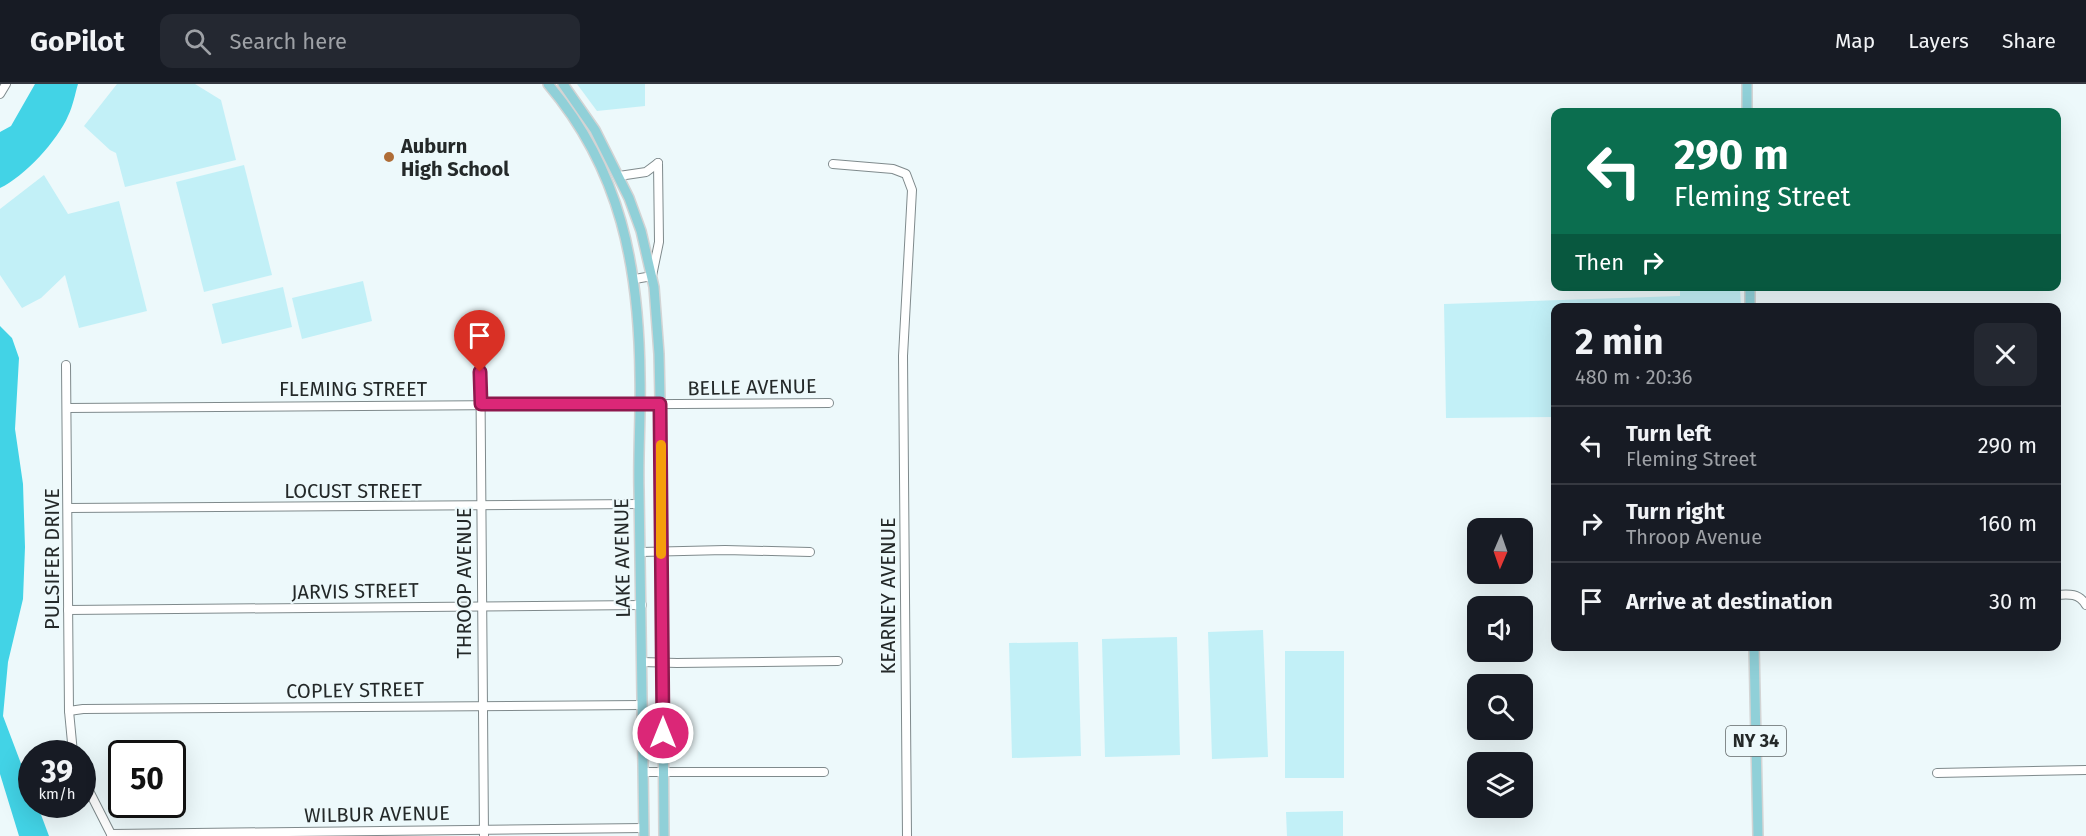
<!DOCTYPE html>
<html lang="en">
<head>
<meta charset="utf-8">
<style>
  body { margin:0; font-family:"Fira Sans",sans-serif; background:#242831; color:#f1f3f6; height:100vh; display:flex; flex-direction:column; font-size:22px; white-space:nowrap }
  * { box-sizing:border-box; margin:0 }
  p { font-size:20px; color:#9ea1a6 }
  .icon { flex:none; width:33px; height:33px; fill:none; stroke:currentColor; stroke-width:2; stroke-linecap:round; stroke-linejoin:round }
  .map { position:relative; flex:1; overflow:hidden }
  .sheet { position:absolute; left:1551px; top:219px; width:510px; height:348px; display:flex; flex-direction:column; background:#171b24; border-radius:12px; box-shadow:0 6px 24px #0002 }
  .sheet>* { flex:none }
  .top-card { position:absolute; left:1551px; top:24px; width:510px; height:183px; border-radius:12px; box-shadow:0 6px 24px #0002; background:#0b6e4f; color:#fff; overflow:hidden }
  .needle { width:39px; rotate:182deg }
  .fabs { position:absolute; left:1467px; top:434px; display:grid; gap:12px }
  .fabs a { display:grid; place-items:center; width:66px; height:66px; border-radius:12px; background:#171b24; box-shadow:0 6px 24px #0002; font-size:30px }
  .speed { position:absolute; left:18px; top:656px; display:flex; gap:12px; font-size:30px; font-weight:700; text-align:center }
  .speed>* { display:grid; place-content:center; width:78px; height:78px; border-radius:50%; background:#171b24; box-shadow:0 6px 24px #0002; line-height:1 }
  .speed small { font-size:15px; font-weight:400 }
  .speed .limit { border:3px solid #111; border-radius:9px; background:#fff; color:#111 }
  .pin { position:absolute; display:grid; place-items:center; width:51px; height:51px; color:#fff; margin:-62px -26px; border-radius:50% 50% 50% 0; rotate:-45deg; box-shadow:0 0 6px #0007 }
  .pin .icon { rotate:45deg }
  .me { position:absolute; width:66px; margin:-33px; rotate:0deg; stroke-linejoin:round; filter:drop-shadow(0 0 4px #0008) }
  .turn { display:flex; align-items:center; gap:21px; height:126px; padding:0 24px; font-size:27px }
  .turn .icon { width:78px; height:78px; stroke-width:2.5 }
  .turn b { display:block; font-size:42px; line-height:51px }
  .then { display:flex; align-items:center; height:57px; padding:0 24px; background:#0003; gap:12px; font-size:22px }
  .round { display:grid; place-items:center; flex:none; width:63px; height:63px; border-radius:12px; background:#242831 }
  .overview { display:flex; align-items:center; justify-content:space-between; height:102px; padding:0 24px }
  h1 { font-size:36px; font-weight:700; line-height:45px }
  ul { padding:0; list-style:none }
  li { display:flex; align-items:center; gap:18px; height:78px; padding:0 24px; border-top:2px solid #363941 }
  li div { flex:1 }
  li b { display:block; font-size:22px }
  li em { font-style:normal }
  header { display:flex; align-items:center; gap:36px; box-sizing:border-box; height:84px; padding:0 30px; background:#171b24; border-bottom:2px solid #363941 }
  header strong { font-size:28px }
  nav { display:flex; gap:33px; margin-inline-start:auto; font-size:21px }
  .search { width:420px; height:54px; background:#242831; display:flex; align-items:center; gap:15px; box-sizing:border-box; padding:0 21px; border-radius:12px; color:#9ea1a6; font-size:22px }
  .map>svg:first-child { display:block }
</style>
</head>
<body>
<header>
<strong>GoPilot</strong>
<div class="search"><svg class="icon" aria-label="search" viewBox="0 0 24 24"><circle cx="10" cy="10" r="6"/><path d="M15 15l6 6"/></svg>Search here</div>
<nav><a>Map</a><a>Layers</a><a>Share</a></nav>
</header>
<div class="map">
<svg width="2086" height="752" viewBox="0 0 2086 752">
  <rect width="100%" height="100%" fill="#edf9fb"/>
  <g fill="#c2f0f7">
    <polygon points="117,0 195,0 221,16 236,76 125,103 116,69 110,66 84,42"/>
    <polygon points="577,0 645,0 645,22 597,27"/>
    <polygon points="244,81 272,191 204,208 176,98"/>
    <polygon points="44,91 68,130 119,117 147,227 79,244 65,191 41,214 22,224 0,191 0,125"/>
    <polygon points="363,197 372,237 302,255 292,214"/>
    <polygon points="283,203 292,243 222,260 212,220"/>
    <polygon points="1680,203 1740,203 1741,223 1556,224 1555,333 1446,334 1444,220 1680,212"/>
    <polygon points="1263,546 1268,673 1212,675 1208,548"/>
    <polygon points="1177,553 1180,671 1105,673 1102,555"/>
    <polygon points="1078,558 1081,672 1012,674 1009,559"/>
    <rect x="1285" y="567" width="59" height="127"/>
    <polygon points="1343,727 1343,752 1287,752 1286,728"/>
  </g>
  <g fill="#42d3e6">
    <path d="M35,0h43c-3,10 -5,22 -10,32 -10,24 -44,61 -68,72v-56l11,-6z"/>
    <polygon points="0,242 12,254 19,274 15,345 23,400 25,463 23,515 8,578 3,632 31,706 32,720 37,720 49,752 19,752 0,690"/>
  </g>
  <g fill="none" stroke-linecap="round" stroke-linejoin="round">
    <defs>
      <g id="minor">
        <polyline points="0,10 6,0"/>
        <polyline points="833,80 893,85 906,90 912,106 903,272 907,752"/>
        <polyline points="619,92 646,88 658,79"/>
        <polyline points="635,195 652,192 659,158 658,79"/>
        <polyline points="480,246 484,752"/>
        <polyline points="66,281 69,627 73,669"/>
        <polyline points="67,324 829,319"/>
        <polyline points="68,424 639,420"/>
        <polyline points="641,468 725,466 810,468"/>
        <path d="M2056,511c13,-1 23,-2 30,10"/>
        <polyline points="68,526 642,521"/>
        <polyline points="642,578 677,579 838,577"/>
        <polyline points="69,627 83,625 642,621"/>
        <polyline points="643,688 824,688"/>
        <polyline points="1937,689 2086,686"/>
        <polyline points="82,693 112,752"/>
        <polyline points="111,750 644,744"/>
      </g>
      <g id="major">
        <path d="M548,0c73,86 91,183 92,293 1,37 -2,75 -1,113 2,116 4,231 5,346"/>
        <polyline points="563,0 595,46 629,114 641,147 654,203 659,270 661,361 664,752"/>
        <polyline points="1747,0 1747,28"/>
        <polyline points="1750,202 1750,224"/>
        <polyline points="1754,562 1758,752"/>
      </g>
    </defs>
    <use href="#minor" stroke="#7f8a8c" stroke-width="10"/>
    <use href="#major" stroke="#d3d4d4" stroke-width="12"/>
    <use href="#minor" stroke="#fff" stroke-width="8"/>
    <use href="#major" stroke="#90d0d8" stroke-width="9"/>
  </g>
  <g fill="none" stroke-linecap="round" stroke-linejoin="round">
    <defs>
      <polyline id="route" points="480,288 481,320 660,320 663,649"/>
    </defs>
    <use href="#route" stroke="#8e194d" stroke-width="15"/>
    <use href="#route" stroke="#db2777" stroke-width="10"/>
    <polyline stroke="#f59e0b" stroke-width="10" points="661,361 661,470"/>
  </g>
  <circle fill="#af6d37" stroke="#edf9fb" stroke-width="2" cx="389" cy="73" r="6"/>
  <g text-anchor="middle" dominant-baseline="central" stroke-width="4.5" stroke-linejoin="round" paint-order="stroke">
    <rect fill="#edf9fb" stroke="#606768" stroke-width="1.5" x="1726" y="642" width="60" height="30" rx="4.5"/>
    <g font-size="18" font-weight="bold" fill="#242929">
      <text x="1756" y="657">NY 34</text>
    </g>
    <g font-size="20" font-weight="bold" fill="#242929" stroke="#edf9fb" text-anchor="start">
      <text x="401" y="62">Auburn<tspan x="401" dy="23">High School</tspan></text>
    </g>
    <g font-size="20" fill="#242929" stroke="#edf9fb">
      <text transform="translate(752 303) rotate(-1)">BELLE AVENUE</text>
      <text x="353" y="305">FLEMING STREET</text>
      <text x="353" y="407">LOCUST STREET</text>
      <text transform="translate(622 474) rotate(-91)">LAKE AVENUE</text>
      <text transform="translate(52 475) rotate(-90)">PULSIFER DRIVE</text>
      <text transform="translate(464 499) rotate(-90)">THROOP AVENUE</text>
      <text transform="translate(355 507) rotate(-1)">JARVIS STREET</text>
      <text transform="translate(888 512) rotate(-90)">KEARNEY AVENUE</text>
      <text transform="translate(355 606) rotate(-1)">COPLEY STREET</text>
      <text transform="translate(377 730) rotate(-1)">WILBUR AVENUE</text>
    </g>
  </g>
</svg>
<div class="fabs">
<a><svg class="needle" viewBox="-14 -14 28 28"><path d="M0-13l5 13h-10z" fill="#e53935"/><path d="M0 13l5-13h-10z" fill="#9ea1a6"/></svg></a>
<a><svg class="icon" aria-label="sound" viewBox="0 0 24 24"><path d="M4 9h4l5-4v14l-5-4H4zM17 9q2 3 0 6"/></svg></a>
<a><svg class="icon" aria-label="search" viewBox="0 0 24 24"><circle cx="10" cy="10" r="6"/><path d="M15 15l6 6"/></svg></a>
<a><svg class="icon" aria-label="layers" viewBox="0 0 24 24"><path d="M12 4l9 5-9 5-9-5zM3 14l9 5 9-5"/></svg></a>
</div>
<div class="speed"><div>39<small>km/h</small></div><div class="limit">50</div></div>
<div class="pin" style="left:480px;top:288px;background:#d93025"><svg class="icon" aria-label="arrive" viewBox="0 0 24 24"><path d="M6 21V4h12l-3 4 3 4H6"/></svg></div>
<svg class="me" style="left:663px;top:649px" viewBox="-20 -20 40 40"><circle r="17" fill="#db2777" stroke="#fff" stroke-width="3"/><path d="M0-11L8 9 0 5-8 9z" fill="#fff"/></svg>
<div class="top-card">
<div class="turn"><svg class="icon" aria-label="left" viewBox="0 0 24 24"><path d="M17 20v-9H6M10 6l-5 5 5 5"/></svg><div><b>290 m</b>Fleming Street</div></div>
<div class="then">Then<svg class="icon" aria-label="right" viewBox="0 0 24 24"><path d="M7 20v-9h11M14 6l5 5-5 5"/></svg></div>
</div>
<section class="sheet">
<div class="overview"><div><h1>2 min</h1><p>480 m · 20:36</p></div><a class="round"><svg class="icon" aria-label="close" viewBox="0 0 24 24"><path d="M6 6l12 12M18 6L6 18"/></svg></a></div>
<ul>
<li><svg class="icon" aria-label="left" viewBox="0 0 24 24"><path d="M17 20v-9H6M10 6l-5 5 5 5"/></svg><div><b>Turn left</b><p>Fleming Street</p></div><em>290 m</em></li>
<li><svg class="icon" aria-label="right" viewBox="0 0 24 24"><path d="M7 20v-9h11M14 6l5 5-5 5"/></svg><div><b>Turn right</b><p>Throop Avenue</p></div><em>160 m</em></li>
<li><svg class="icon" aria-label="arrive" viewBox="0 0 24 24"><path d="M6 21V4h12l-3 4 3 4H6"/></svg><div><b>Arrive at destination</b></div><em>30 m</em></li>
</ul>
</section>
</div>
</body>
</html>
